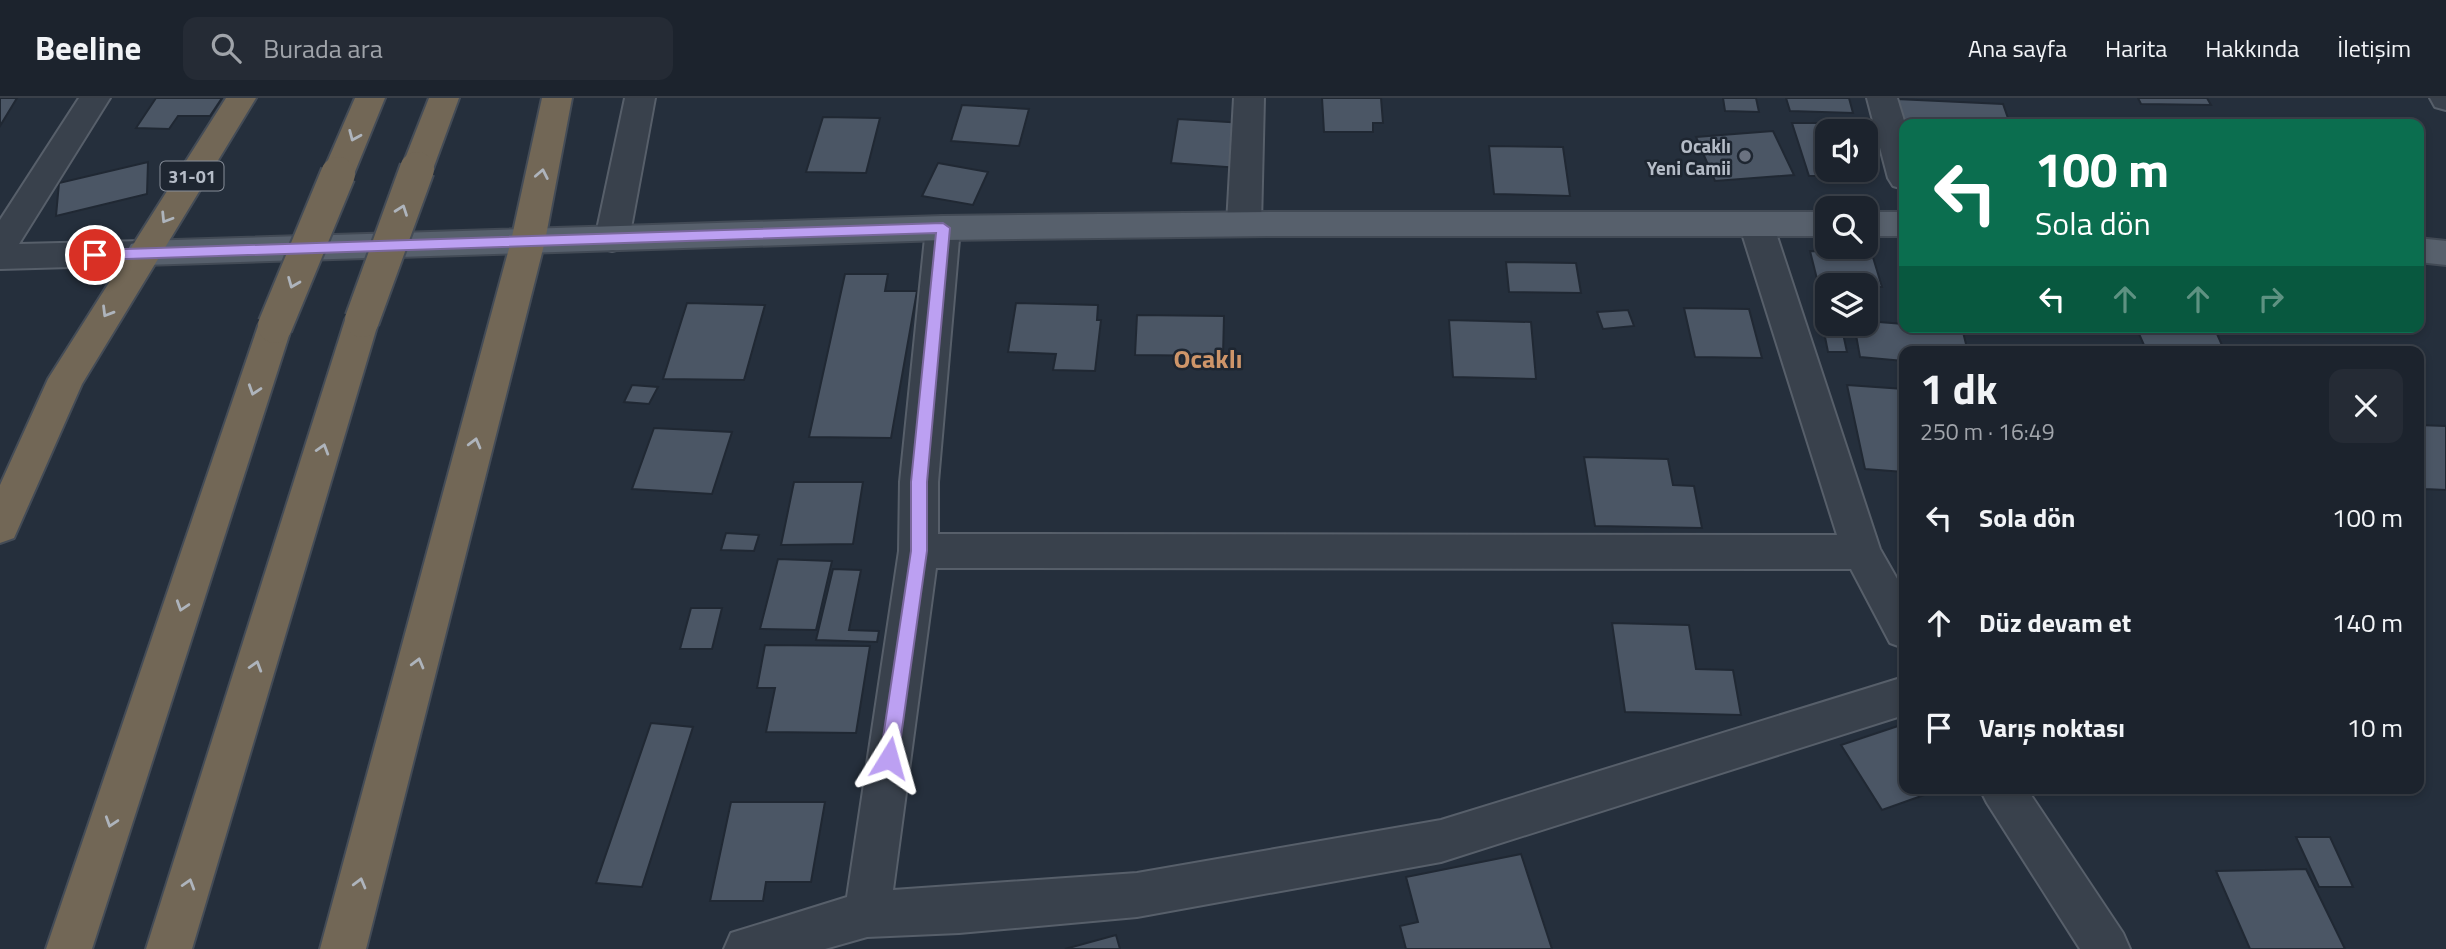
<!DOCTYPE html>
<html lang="tr">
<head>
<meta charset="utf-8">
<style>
  body { margin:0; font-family:"Titillium Web",sans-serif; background:#252b35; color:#f1f3f6; height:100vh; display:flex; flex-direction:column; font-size:26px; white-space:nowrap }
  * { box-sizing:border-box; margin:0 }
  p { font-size:23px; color:#a0a4aa }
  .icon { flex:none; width:38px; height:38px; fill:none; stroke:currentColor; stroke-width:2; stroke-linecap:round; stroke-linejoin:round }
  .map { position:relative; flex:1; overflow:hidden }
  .panel { position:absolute; left:1899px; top:248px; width:525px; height:448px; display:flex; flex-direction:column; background:#1c232d; border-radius:14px; box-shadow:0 4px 10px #0003,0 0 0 2px #3a4049 }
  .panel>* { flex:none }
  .guide { position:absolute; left:1899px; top:21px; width:525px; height:214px; border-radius:14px; box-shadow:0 4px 10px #0003,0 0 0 2px #3a4049; background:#0b6e4f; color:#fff; overflow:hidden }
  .controls { position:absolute; left:1815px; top:21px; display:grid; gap:14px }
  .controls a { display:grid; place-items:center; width:63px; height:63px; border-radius:14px; background:#1c232d; box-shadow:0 4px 10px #0003,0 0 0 2px #3a4049; font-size:35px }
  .pin { position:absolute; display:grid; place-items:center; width:60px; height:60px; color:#fff; margin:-30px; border:4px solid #fff; border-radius:50%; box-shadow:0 2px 7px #0007 }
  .me { position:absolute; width:77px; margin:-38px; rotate:8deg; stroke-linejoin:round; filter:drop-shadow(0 0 5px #0008) }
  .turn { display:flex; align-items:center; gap:24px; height:147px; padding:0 21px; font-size:32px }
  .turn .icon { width:91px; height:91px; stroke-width:2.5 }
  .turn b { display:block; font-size:49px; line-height:60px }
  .lanes { display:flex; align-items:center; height:66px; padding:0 21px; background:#0003; justify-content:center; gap:35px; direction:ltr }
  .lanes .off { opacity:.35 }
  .round { display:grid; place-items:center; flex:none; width:74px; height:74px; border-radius:14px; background:#252b35 }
  .headline { display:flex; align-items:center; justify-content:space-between; height:119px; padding:0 21px }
  h1 { font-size:42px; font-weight:700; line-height:52px }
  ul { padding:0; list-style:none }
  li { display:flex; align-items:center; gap:21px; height:105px; padding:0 21px }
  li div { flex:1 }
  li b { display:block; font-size:26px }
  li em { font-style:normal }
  header { display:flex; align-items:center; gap:42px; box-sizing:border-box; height:98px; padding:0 35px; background:#1c232d; border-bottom:2px solid #3a4049 }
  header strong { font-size:33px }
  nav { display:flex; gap:38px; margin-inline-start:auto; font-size:24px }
  .search { width:490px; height:63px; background:#252b35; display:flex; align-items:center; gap:18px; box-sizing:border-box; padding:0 24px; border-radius:14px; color:#a0a4aa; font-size:26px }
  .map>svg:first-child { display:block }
</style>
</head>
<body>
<header>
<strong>Beeline</strong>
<div class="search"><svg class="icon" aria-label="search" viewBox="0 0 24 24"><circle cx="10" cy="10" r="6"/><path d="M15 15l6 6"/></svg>Burada ara</div>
<nav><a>Ana sayfa</a><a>Harita</a><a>Hakkında</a><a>İletişim</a></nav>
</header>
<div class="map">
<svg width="2446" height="851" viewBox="0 0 2446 851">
  <rect width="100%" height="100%" fill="#252f3c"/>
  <g fill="#4b5665" stroke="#202833" stroke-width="2">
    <polygon points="0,0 17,0 0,28"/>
    <polygon points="156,0 222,0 210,18 178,18 169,31 136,30"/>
    <polygon points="1322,0 1381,0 1383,25 1373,25 1373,34 1324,34"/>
    <polygon points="1723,0 1756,0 1759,14 1725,13"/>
    <polygon points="1786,0 1849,0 1853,15 1790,13"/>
    <polygon points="2138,0 2207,0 2211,7 2141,6"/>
    <polygon points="1896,1 2003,6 2010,26 1904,26"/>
    <polygon points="962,7 1029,11 1019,48 951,43"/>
    <polygon points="823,19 880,20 866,75 806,74"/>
    <polygon points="1178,21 1245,25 1240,70 1171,65"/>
    <polygon points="1792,25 1845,25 1848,33 1827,33 1827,72 1861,72 1864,78 1809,78"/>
    <polygon points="1773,33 1794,77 1715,83 1696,39"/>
    <polygon points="1489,48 1563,49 1570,98 1494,96"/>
    <polygon points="148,64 147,96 56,118 59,85"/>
    <polygon points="938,65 988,74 973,107 922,98"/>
    <polygon points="1810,153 1872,156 1882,189 1872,189 1878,210 1866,210 1866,187 1827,187 1826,217"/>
    <polygon points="1506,164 1576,165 1581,195 1509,194"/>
    <polygon points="845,176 888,176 885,193 917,193 891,340 809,339"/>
    <polygon points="687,205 765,207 744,282 663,281"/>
    <polygon points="1016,205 1098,207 1097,222 1101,222 1095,273 1053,272 1056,256 1008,254"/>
    <polygon points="1684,210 1749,211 1762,260 1695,259"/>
    <polygon points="1628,212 1634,228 1603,231 1597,214"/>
    <polygon points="1137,217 1224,218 1223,258 1135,257"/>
    <polygon points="1821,219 1827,219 1827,226 1841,226 1847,254 1828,254"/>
    <polygon points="1449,222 1531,224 1536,281 1453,279"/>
    <polygon points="1866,223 1904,226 1904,229 1962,230 1968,254 1904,254 1904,263 1860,259 1854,226 1866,226"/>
    <polygon points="2136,229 2214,229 2225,254 2147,254"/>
    <polygon points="632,287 658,289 649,306 624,304"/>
    <polygon points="1847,287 1904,291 1904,374 1865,371"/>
    <polygon points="2418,327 2446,328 2446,392 2424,391 2418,381"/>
    <polygon points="654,330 732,334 712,396 632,391"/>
    <polygon points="1584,359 1668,361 1673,387 1694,388 1702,430 1595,428"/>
    <polygon points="794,384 863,384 853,446 781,447"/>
    <polygon points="726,435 759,437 754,453 721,452"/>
    <polygon points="778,461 832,463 816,532 760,531"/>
    <polygon points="833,471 861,472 849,532 879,533 877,544 816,542"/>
    <polygon points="691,510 722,510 712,551 680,551"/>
    <polygon points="1612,525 1689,527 1696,571 1733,572 1741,617 1625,614"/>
    <polygon points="765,547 870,548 856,635 766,634 775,590 757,590"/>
    <polygon points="651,625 693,629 642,789 596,785"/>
    <polygon points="1904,626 1904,691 1941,691 1882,712 1841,647"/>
    <polygon points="731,704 825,704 811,784 766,784 763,803 710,803"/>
    <polygon points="2296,739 2330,739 2353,789 2319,789"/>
    <polygon points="1521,756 1552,851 1406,851 1400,828 1418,824 1406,779"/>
    <polygon points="2306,771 2345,851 2250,851 2216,773"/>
    <polygon points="1116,837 1120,851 1065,851"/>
  </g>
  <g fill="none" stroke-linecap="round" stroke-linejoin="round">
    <defs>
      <g id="minor">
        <polygon points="79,0 110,0 19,146 143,143 155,146 160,155 155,164 143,167 0,171 0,122"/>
        <polygon points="625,0 655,0 629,141 624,150 612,153 600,150 595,141"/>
        <polygon points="1234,0 1264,0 1261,126 1256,134 1244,138 1232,134 1227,126"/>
        <polygon points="1867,0 1897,0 1905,26 1904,91 1893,88 1888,80"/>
        <polygon points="2430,0 2446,0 2446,12 2435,9"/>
        <polygon points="1756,114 1768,118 1773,126 1880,451 1904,493 1904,550 1890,545 1851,471 936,470 893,792 1137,775 1441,722 1904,579 1904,617 1441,764 1137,819 959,835 867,839 825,851 724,851 731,835 847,799 899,453 900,384 926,130 931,122 943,118 955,122 960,130 938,384 938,436 1837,437 1739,126 1744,118"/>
        <polygon points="1980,691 2027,691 2123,835 2130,851 2080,851 1987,705"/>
      </g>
      <g id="major">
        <polygon points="1268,114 1827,114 1827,138 1268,138 943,142 143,167 131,164 126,155 131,146 143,143 943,118"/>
        <rect x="1866" y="114" width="38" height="24"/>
        <polygon points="2418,140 2446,143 2446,167 2418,164"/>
      </g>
      <g id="highway">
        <polygon points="226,0 256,0 82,286 14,440 0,445 0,387 48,281"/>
        <polygon points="355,0 385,0 354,76 349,84 338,87 327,84 322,76"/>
        <polygon points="429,0 459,0 433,71 428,79 417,82 406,79 401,71"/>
        <polygon points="542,0 572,0 545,143 366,851 320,851 511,143"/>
        <polygon points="362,209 374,213 379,222 192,851 146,851 345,222 350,213"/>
        <polygon points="275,215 287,219 292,228 92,851 46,851 258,228 263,219"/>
      </g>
    </defs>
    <use href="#minor" stroke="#575f6a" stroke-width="4"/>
    <use href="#major" stroke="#424a55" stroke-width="4"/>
    <use href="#highway" stroke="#444c57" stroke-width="4"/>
    <use href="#minor" fill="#39414c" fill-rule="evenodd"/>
    <use href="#major" fill="#57606c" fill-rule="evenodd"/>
    <use href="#highway" fill="#726756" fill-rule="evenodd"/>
    <defs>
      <g id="highway-bridge">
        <polyline points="362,222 417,71"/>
        <polyline points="275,228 338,76"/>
      </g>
    </defs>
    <use href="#highway-bridge" stroke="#444c57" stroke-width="38" stroke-linecap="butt"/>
    <use href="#highway-bridge" stroke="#726756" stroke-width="34"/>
  </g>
  <defs><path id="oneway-chevron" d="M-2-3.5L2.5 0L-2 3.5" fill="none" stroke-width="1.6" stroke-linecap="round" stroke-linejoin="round" transform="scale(1.75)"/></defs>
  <g stroke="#aeb4bc">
    <use href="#oneway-chevron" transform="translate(354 38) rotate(113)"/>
    <use href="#oneway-chevron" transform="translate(542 76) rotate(-79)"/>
    <use href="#oneway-chevron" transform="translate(402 112) rotate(-70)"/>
    <use href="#oneway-chevron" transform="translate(166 120) rotate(122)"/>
    <use href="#oneway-chevron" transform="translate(293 185) rotate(112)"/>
    <use href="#oneway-chevron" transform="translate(107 214) rotate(121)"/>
    <use href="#oneway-chevron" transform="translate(254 292) rotate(108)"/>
    <use href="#oneway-chevron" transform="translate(475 345) rotate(-75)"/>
    <use href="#oneway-chevron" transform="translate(323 351) rotate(-73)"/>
    <use href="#oneway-chevron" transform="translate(182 508) rotate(108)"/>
    <use href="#oneway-chevron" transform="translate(418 565) rotate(-75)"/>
    <use href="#oneway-chevron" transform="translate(256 568) rotate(-73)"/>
    <use href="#oneway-chevron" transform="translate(111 724) rotate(108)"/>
    <use href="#oneway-chevron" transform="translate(360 785) rotate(-75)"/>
    <use href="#oneway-chevron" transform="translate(189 786) rotate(-73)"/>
  </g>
  <polygon fill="#bca0f2" stroke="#7a689d" stroke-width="2" points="943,125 950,130 927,384 927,453 898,660 895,666 889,669 883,666 880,660 911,453 911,384 936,135 95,162 88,157 95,152"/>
  <circle fill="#6b7280" stroke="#1e2631" stroke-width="2.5" cx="1745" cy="58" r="7"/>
  <g text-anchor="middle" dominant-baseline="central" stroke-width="5" stroke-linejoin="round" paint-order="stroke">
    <rect fill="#1e2631" stroke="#888f9a" stroke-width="2" x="160.5" y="63.5" width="63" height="29" rx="5"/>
    <g font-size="18" font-weight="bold" fill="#b5bcc7">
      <text x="192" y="78">31-01</text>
    </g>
    <g font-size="19" font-weight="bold" fill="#b5bcc7" stroke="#1e2631" text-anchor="end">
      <text x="1731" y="47">Ocaklı<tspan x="1731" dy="22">Yeni Camii</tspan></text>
    </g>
    <g font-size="26" font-weight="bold" fill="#ce9569" stroke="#1e2631">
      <text x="1208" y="260">Ocaklı</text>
    </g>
  </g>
</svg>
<div class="controls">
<a><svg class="icon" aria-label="sound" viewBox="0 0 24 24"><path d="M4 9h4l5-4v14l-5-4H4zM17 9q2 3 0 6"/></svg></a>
<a><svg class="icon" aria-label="search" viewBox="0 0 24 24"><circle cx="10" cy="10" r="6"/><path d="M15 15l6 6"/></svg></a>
<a><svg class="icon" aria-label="layers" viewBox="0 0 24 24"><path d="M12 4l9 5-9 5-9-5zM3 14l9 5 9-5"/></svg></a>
</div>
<div class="pin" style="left:95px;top:157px;background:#d93025"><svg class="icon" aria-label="arrive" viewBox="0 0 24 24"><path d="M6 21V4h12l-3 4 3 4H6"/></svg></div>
<svg class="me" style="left:889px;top:660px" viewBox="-20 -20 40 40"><path d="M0-17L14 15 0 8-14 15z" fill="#bca0f2" stroke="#fff" stroke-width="4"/></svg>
<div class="guide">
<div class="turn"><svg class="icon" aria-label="left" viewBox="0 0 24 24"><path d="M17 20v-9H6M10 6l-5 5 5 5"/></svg><div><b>100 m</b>Sola dön</div></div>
<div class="lanes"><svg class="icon" aria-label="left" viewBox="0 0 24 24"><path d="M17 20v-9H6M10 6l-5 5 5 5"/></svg><svg class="icon off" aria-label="ahead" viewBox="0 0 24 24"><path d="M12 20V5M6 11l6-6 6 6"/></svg><svg class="icon off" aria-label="ahead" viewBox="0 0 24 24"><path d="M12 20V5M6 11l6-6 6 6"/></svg><svg class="icon off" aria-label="right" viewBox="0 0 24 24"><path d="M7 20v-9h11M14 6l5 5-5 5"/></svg></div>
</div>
<section class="panel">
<div class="headline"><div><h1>1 dk</h1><p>250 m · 16:49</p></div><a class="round"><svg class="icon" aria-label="close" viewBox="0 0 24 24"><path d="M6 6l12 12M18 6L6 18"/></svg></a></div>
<ul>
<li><svg class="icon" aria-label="left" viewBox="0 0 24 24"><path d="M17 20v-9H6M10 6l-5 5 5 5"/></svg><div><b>Sola dön</b></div><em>100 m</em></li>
<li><svg class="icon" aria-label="ahead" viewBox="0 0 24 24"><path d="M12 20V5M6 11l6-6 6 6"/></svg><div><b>Düz devam et</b></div><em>140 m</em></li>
<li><svg class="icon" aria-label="arrive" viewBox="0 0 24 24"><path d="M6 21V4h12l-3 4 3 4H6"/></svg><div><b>Varış noktası</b></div><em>10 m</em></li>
</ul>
</section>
</div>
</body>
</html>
